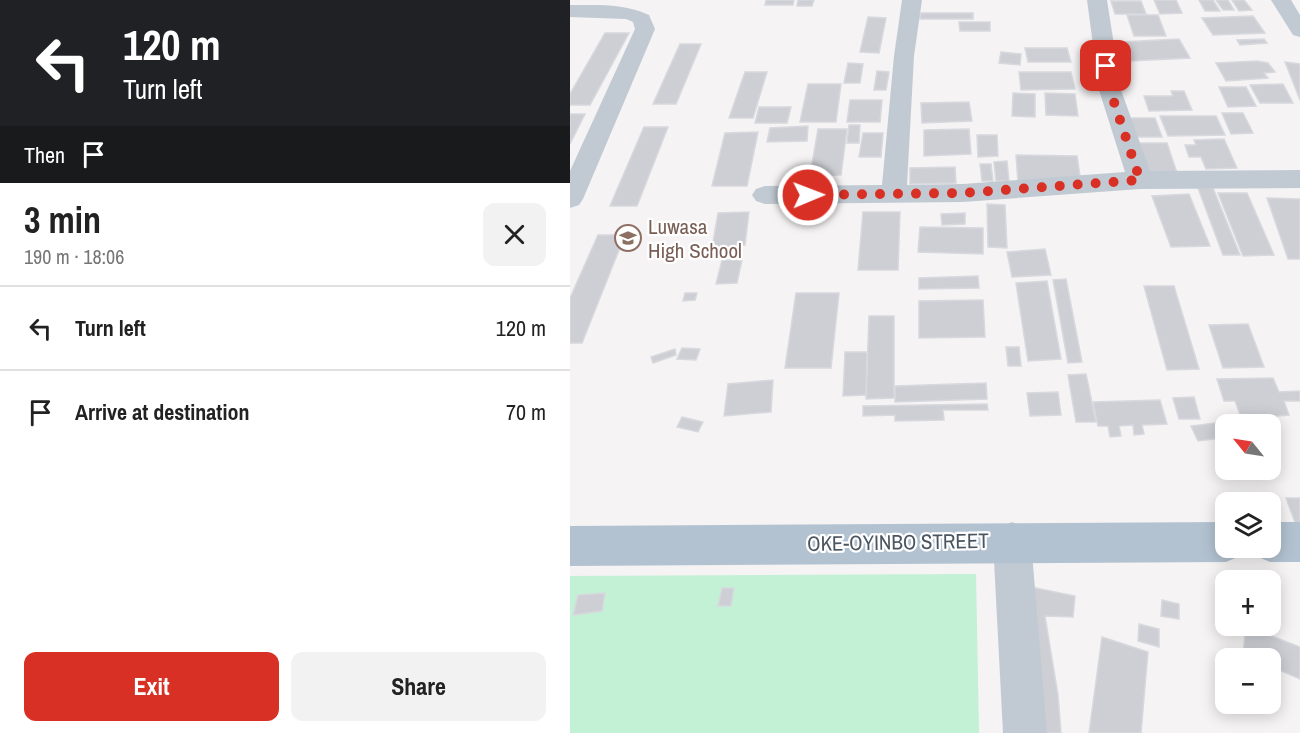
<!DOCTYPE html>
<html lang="en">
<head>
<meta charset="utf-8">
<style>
  body { margin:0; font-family:"Archivo Narrow",sans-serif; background:#f2f2f2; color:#222; height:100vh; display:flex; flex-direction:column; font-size:22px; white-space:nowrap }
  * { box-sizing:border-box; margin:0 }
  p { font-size:20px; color:#767676 }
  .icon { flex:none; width:33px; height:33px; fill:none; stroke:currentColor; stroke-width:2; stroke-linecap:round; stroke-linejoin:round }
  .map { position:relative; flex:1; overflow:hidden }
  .sheet { display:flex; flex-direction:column; background:#fff; width:570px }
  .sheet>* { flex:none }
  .hud { background:#202124; color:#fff; overflow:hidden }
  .needle { width:39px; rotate:300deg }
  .controls { position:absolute; left:645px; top:414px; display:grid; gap:12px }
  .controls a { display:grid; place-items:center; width:66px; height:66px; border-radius:12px; background:#fff; box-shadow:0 3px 15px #0003; font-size:30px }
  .pin { position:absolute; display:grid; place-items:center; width:51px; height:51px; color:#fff; margin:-26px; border-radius:12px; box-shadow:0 3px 9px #0006 }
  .me { position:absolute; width:66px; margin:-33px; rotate:89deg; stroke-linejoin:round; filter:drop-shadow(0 0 4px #0008) }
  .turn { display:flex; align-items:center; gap:21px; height:126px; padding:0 24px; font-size:27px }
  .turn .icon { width:78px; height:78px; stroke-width:2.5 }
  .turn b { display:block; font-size:42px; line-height:51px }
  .then { display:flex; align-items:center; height:57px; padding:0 24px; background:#0003; gap:12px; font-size:22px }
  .round { display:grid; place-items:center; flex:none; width:63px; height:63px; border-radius:12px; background:#f2f2f2 }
  .headline { display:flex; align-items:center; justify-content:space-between; height:102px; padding:0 24px }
  h1 { font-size:36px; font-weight:700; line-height:45px }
  .primary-button { display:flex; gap:12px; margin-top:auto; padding:12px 24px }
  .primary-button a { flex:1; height:69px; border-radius:12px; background:#d93025; color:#fff; font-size:24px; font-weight:700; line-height:69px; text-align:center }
  .primary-button a+a { background:#f2f2f2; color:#222 }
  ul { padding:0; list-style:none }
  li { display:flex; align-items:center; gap:18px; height:84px; padding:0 24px; border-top:2px solid #e0e0e0 }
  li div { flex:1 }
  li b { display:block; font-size:22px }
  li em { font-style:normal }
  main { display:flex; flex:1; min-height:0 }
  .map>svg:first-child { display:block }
</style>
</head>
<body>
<main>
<section class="sheet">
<div class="hud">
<div class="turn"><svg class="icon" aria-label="left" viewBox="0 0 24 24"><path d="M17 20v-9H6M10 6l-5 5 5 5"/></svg><div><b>120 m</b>Turn left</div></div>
<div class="then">Then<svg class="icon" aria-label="arrive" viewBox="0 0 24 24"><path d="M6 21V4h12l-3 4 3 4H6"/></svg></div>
</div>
<div class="headline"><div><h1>3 min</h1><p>190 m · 18:06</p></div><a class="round"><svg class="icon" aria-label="close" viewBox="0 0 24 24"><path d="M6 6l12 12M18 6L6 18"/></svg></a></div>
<ul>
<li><svg class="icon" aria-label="left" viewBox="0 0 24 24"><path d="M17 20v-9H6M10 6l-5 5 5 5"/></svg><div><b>Turn left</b></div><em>120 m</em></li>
<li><svg class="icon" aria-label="arrive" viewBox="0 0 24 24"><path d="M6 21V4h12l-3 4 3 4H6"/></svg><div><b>Arrive at destination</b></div><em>70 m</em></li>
</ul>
<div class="primary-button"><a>Exit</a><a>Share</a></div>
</section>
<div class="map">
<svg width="730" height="733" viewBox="0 0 730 733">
  <rect width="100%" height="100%" fill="#f5f3f3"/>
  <polygon fill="#c3f1d5" points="406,574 409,733 0,733 0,576"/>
  <g fill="#cdcfd5" stroke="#d7d9de" stroke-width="1.5">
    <polygon points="196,0 224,0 223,5 195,5"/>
    <polygon points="228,0 244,0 242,6 227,6"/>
    <polygon points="584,0 606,0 612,13 590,14"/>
    <polygon points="629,0 643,0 650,11 635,11"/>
    <polygon points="646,0 658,0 664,10 653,10"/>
    <polygon points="662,0 674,0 682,10 669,11"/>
    <polygon points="541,1 571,1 576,14 545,14"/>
    <polygon points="351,13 403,13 403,19 350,19"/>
    <polygon points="557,15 588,15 596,36 564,36"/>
    <polygon points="683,16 695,33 643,35 632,18"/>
    <polygon points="298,17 316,18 309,53 290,52"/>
    <polygon points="389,22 420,22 420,31 390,31"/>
    <polygon points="35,33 59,33 20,105 0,105 0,94"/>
    <polygon points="609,39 620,58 560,61 551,42"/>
    <polygon points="694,39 697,43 670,45 667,40"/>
    <polygon points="110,44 131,44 106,104 83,104"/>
    <polygon points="455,48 497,48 501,62 458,62"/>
    <polygon points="431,52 451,54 450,65 429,63"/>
    <polygon points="687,61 698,63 705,72 694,73 698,78 656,81 646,63"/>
    <polygon points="715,62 730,64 730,100"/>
    <polygon points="278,63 293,64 290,83 274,83"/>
    <polygon points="307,71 319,72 316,90 304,90"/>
    <polygon points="175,72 197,72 183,118 159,118"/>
    <polygon points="449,72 501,72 505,89 451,90"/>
    <polygon points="238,84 271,84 266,122 230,122"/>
    <polygon points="713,84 723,103 690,103 680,85"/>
    <polygon points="649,87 676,87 686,106 658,107"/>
    <polygon points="601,91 614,91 622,110 579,111 574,96 603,96"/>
    <polygon points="443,93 465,94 465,117 442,116"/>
    <polygon points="475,93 505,94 508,116 476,115"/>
    <polygon points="280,100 312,100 310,122 277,122"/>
    <polygon points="399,102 402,121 352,123 351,103"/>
    <polygon points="189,107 221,107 217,123 185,123"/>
    <polygon points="652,113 673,113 683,133 661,134"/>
    <polygon points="0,114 15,114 0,144"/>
    <polygon points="590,116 646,116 655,135 598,136"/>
    <polygon points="559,118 585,118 592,137 565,137"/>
    <polygon points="279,125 290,125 289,143 277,143"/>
    <polygon points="238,126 237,141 197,142 200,128"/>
    <polygon points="74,127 98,127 67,206 40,206"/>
    <polygon points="248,129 277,129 271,175 240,176"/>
    <polygon points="399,129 401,154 354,156 354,130"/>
    <polygon points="188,132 177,186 142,186 155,133"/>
    <polygon points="293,133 313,133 311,157 289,157"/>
    <polygon points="407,135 427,135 428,156 408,157"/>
    <polygon points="654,139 667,168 636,169 631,157 619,157 615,145 626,145 624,140"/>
    <polygon points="567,143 597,143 607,173 577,173"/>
    <polygon points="446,155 507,156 511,183 448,182"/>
    <polygon points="437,161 439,181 426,181 424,162"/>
    <polygon points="410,164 421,164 423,181 412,181"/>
    <polygon points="385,167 386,183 340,184 340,168"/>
    <polygon points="628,188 643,188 670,255 653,255"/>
    <polygon points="648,193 677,193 704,255 673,256"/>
    <polygon points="619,194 640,246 601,247 582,196"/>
    <polygon points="697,198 730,199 730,259 718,259"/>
    <polygon points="417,204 435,205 437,248 418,247"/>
    <polygon points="179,212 175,245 142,248 148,213"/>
    <polygon points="293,212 330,212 328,270 288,270"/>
    <polygon points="395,213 395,224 372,225 371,214"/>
    <polygon points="350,227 413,228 413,254 348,252"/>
    <polygon points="28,235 55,235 12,343 0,343 0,298"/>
    <polygon points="475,249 481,275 442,277 437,252"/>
    <polygon points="152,260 172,260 167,283 146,284"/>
    <polygon points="408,276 409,288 349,289 349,278"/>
    <polygon points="496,279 512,362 498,363 483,280"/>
    <polygon points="477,281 491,359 458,361 446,283"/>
    <polygon points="574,286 604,286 629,369 597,370"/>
    <polygon points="115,293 127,293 125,300 113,301"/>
    <polygon points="226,293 269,293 261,368 215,368"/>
    <polygon points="413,300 415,337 349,338 349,301"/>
    <polygon points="299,316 324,316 324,398 296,399"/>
    <polygon points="678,324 694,367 653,368 639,325"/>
    <polygon points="436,347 449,347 451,366 438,366"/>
    <polygon points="112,348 130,349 126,360 107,359"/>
    <polygon points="105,349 106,355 83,363 81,357"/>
    <polygon points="275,352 297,352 296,395 273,396"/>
    <polygon points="516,374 526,422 506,422 498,375"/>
    <polygon points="703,378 709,392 729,391 730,395 730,401 714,401 719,415 706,416 709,424 700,424 698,417 671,417 665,401 654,401 647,379"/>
    <polygon points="203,380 201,412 154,416 158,384"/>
    <polygon points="416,383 417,399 325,402 325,386"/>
    <polygon points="488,392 491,415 460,416 457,393"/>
    <polygon points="624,397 630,419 609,419 603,398"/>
    <polygon points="590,400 597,424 572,425 574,434 564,435 563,425 549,426 551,436 540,437 538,426 528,426 523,402"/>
    <polygon points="417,404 418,410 373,410 374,420 325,421 325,415 293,416 293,406"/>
    <polygon points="112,417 133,422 128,432 107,427"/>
    <polygon points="653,422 656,434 651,435 651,438 628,441 621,426"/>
    <polygon points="716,498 730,498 730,528 727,528"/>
    <polygon points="451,585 505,596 503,617 475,616 488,695 491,733 466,733"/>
    <polygon points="152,588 164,588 161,606 148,606"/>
    <polygon points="35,593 32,611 3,615 8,595"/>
    <polygon points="592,600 609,604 609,619 591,616"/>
    <polygon points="569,624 589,629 589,647 568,641"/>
    <polygon points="676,626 730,647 730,679 700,666 700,658 683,658 673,654"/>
    <polygon points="532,637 578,652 571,733 519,733"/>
  </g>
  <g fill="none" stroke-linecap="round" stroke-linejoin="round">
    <g fill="#c1cad2" fill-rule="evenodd">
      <polygon points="332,0 352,0 344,56 337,185 393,184 555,172 529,90 517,0 537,0 551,90 580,171 730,170 730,188 570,189 393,202 195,204 186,201 182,195 186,189 195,186 312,185 324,56"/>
      <polygon points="701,0 721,0 730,15 730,37 723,35"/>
      <path d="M0,5c27,0 54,-2 79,10l6,14 -72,170 -4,6 -9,3v-37l65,-142 -2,-7 -7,-3 -56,-2z"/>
      <polygon points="442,522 455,528 461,541 477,733 433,733 423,541 429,528"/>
    </g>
    <g fill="#b3c2d1" fill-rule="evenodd">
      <polygon points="656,522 656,548 673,548 670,556 656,562 0,566 0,526"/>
      <polygon points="700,522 730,522 730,562 700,562 686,556 683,548 700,548"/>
    </g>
  </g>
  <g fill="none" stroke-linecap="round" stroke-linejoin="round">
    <polyline stroke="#d93025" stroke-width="10" stroke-dasharray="0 18" points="238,195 393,193 570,180 540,90 536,66"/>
  </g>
  <defs>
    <symbol id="school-ring" viewBox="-11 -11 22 22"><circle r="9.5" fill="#fff" stroke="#8d6e63" stroke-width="1.5"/><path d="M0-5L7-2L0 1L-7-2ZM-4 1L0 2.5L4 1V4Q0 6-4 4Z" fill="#8d6e63"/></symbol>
  </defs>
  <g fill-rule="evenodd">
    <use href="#school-ring" x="43" y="223" width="30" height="30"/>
  </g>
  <g text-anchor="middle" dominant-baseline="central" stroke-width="4.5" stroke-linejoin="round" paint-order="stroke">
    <g font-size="21" fill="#785e54" stroke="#fff" text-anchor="start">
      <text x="78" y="226">Luwasa<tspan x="78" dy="24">High School</tspan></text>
    </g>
    <g font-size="21" fill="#4a5661" stroke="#fff">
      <text transform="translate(328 542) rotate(-1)">OKE-OYINBO STREET</text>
    </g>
  </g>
</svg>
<div class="controls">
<a><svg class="needle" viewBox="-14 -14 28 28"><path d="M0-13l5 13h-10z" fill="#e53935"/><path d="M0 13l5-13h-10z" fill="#767676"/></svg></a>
<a><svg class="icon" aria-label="layers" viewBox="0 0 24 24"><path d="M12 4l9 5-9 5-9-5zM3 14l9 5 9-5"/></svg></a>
<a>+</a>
<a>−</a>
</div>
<div class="pin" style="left:536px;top:66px;background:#d93025"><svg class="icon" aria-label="arrive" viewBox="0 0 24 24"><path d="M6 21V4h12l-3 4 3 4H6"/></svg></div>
<svg class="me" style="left:238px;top:195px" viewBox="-20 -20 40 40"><circle r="17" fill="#d93025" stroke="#fff" stroke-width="3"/><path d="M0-11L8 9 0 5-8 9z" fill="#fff"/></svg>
</div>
</main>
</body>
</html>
